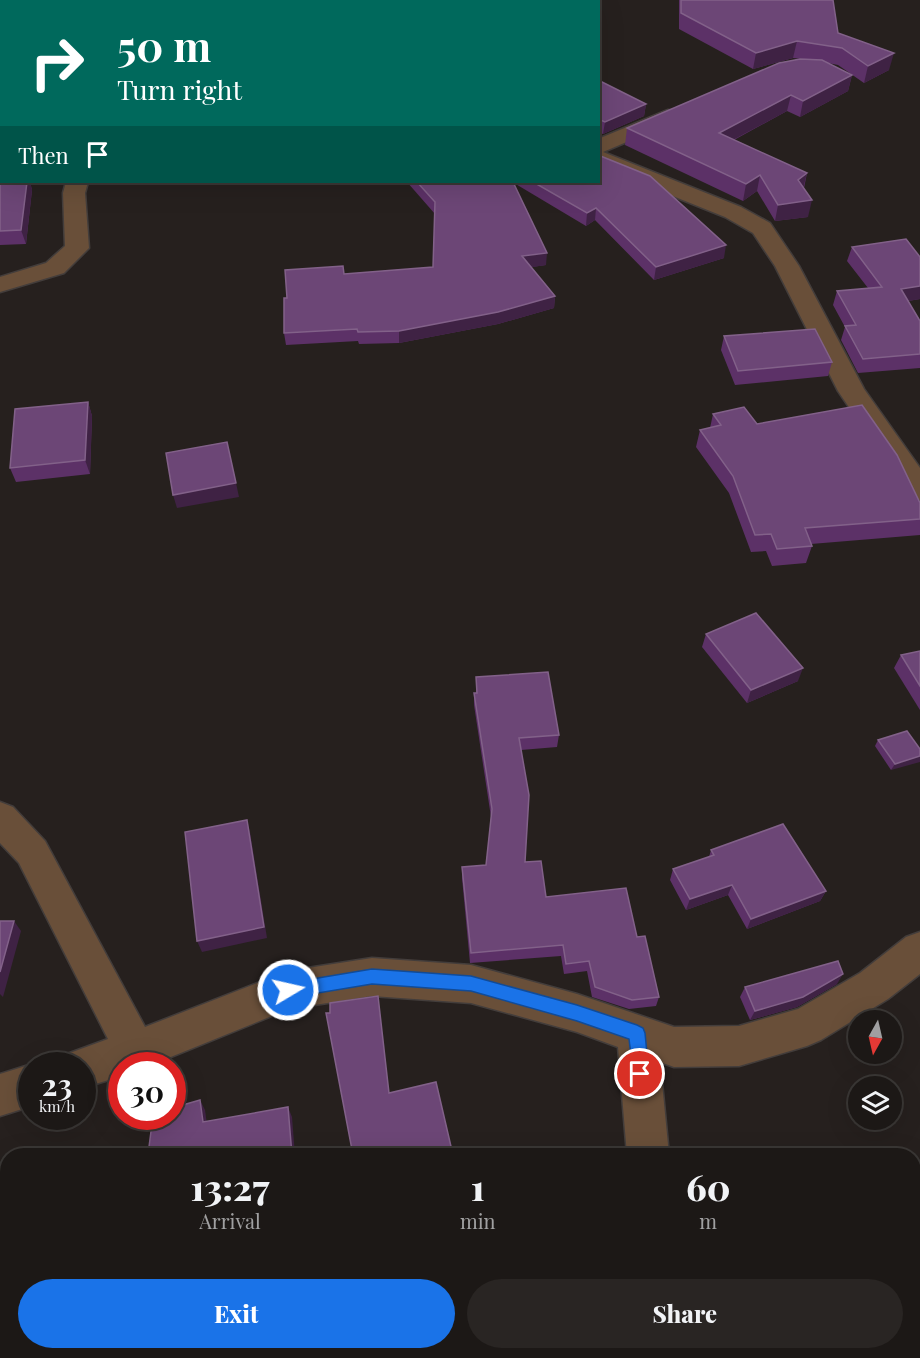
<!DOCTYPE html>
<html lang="en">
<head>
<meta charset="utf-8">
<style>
  body { margin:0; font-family:"Playfair Display",serif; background:#292523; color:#f1f3f6; height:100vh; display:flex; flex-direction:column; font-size:22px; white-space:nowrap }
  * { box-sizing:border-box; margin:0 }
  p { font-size:20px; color:#a0a0a1 }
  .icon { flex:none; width:33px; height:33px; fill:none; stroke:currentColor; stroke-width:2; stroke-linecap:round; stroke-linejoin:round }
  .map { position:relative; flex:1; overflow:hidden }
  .side { position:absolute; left:0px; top:1148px; width:921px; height:212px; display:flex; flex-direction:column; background:#1c1816; border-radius:24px 24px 0 0; box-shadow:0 6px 24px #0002,0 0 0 2px #3a3735 }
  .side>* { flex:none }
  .banner { position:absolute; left:0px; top:0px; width:600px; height:183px; box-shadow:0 6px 24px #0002,0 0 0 2px #3a3735; background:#00695c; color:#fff; overflow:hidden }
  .needle { width:39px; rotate:188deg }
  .controls { position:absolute; left:848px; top:1010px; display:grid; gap:12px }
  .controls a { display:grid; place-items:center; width:54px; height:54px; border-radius:50%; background:#1c1816; box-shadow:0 6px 24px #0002,0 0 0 2px #3a3735; font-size:30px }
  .speed { position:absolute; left:18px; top:1052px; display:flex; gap:12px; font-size:30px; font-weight:700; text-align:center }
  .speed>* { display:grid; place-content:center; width:78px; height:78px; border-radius:50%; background:#1c1816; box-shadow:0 6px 24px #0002,0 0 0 2px #3a3735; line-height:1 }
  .speed small { font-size:15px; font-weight:400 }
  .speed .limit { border:9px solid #d22; background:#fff; color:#111 }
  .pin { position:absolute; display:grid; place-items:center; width:51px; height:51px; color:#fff; margin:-26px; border:3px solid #fff; border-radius:50%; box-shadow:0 2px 6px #0007 }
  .me { position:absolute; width:66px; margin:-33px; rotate:81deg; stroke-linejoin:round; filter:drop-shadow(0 0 4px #0008) }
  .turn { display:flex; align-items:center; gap:21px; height:126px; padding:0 18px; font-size:27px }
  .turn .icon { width:78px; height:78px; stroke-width:2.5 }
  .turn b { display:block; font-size:42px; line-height:51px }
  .then { display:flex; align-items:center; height:57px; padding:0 18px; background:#0003; gap:12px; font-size:22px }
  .eta { display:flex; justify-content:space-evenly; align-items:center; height:102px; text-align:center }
  .eta b { font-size:36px; font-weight:800; line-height:42px }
  .primary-button { display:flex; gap:12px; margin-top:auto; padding:12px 18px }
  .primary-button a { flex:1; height:69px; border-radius:36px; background:#1a73e8; color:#fff; font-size:24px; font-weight:800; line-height:69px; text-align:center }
  .primary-button a+a { background:#292523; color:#f1f3f6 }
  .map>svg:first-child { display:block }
</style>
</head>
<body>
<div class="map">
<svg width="920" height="1358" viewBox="0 0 920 1358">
  <rect width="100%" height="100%" fill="#26201e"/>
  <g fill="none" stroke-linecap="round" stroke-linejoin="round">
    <defs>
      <g id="minor">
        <polygon points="0,0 11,0 12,2 2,2 2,7"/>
        <rect x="0" y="76" width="2" height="12"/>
        <polygon points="668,110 676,111 679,116 676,121 603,152 741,207 770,223 799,266 864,389 920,468 920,500 910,497 838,391 775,266 753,233 725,217 598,166 598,139"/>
        <polygon points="66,182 88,182 85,193 89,248 64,273 0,292 0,277 46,263 65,246 63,193"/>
        <polygon points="0,802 13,807 45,841 145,1027 288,971 372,958 471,965 577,994 674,1027 739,1026 798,1009 860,973 906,937 920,932 920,974 888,999 821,1040 807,1046 739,1066 674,1067 660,1062 669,1155 627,1155 618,1047 577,1032 471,1003 372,996 289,1009 151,1065 122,1065 122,1076 82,1088 82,1065 63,1065 67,1054 108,1039 19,863 0,843"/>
        <polygon points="32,1064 32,1106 0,1116 0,1074"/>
      </g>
    </defs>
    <use href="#minor" stroke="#433d3b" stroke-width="3"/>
    <use href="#minor" fill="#694f39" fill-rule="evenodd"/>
  </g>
  <g fill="#5c3167">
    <polygon points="679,0 833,0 838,33 889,70 864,83 838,65 828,63 852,75 848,91 800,117 787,111 734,140 807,173 804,188 808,217 775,221 757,191 743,201 625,145 627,128 803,59 793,58 753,69 679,29"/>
    <polygon points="598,80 646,104 644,116 603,134 598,132"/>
    <polygon points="0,178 2,182 30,182 32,190 26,244 0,245"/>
    <polygon points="407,182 598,182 724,258 654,280 595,220 586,226 514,183 546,265 531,267 555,296 554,308 498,324 399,343 359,344 358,341 286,345 284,333 287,298 344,274 433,267 435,214"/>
    <polygon points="852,247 920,257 920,299 908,301 920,321 920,368 858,373 841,340 845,327 833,305 837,291 868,288 847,261"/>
    <polygon points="724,336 832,362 828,376 735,385 721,350"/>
    <polygon points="88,402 92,416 90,474 16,482 10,468"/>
    <polygon points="713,414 757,424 920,519 920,535 811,544 812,546 806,563 772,566 766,551 751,552 729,493 696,447 700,430 710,428"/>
    <polygon points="706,634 798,681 747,703 702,647"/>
    <polygon points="920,651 920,710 894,668 901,655"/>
    <polygon points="476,677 559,735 557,747 521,750 525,862 546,897 637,937 659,997 656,1006 629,1009 592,997 587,971 564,974 561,956 470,963 462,878 462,867 486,865 491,817 474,705 474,693 476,693"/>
    <polygon points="878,740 920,749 891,770 875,746"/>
    <polygon points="711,850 826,891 820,901 747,929 728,895 686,910 670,880 673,869 709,857"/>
    <polygon points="837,984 797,1007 750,1020 740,997 745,987"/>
    <polygon points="149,1352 247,1352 215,1358 149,1358"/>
  </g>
  <g fill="#3f2244">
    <polygon points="0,34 2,34 2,51 0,52"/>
    <polygon points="797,41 793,58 753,69 756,53"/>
    <polygon points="894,53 889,70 864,83 868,66"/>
    <polygon points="852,75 848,91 800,117 803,101"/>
    <polygon points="791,95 787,111 716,149 719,133"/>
    <polygon points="646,104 644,116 603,134 605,122"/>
    <polygon points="807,173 803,189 798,180"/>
    <polygon points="760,175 757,191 743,201 746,184"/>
    <polygon points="27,182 30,182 32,190 26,244 21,230"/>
    <polygon points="812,200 808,217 775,221 778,205"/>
    <polygon points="596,208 595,220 586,226 587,213"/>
    <polygon points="726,245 724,258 654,280 656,267"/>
    <polygon points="547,253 546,265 521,269 522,256"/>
    <polygon points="920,286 920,299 896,303 901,289"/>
    <polygon points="555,296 554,308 498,324 399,343 399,331"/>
    <polygon points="88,402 92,416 90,474 85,460"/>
    <polygon points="236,483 239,497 177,508 173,495"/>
    <polygon points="803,668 798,681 747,703 751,690"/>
    <polygon points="920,756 920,762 891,770 895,764"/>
    <polygon points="247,820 250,832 267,938 202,952 197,941"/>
    <polygon points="732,885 728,895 686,910 690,899"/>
    <polygon points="826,891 820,901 747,929 751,919"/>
    <polygon points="14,921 21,931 3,997 0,994 0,972"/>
    <polygon points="843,974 837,984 797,1007 750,1020 755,1011"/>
    <polygon points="200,1100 205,1110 208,1132 203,1122"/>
    <polygon points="288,1107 292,1117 295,1155 292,1155"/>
  </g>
  <g fill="#6c4676" stroke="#826189" stroke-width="1.5">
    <polygon points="63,0 252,0 252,2 64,2"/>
    <polygon points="681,0 833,0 838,33 894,53 868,66 842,48 797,41 756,53 681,13"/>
    <rect x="0" y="7" width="2" height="27"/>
    <polygon points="800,59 822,60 852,75 803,101 791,95 719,133 807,173 798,180 812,200 778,205 760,175 746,184 627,128 779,63"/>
    <polygon points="598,80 646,104 605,122 598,119"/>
    <polygon points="598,155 650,176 726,245 656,267 596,208 587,213 533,182 598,182"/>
    <polygon points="0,178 2,178 2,182 27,182 21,230 0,231"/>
    <polygon points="417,182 513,182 547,253 522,256 555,296 498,312 399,331 358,332 357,329 284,333 284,298 287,298 285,270 343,266 344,274 433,267 435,202"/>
    <polygon points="906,239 920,257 920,286 901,289 920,321 920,354 863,359 845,326 856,325 837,291 882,287 852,247"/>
    <polygon points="815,329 832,362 738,371 724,336"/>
    <polygon points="88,402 85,460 10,468 15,409"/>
    <polygon points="862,405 897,455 920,503 920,519 805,528 812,546 777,549 771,534 755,535 733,476 700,430 721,425 713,414 744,407 757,424"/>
    <polygon points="227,442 236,483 173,495 166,453"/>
    <polygon points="756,613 803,668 751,690 706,634"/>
    <polygon points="920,651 920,686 901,655"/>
    <polygon points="548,672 559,735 519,738 529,795 525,862 541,861 546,897 626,888 637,937 645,936 659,997 632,1000 595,987 589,961 566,964 563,945 471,953 462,867 486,865 492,809 474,693 477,693 476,677"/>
    <polygon points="907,731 920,749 920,756 895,764 878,740"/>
    <polygon points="247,820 264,927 197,941 185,832"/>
    <polygon points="783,824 826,891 751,919 732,885 690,899 673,869 714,855 711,850"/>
    <polygon points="0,921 14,921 0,972"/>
    <polygon points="838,961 843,974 803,997 755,1011 745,987"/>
    <polygon points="378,996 389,1093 436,1082 453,1155 353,1155 326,1013 330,1013 330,1003"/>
    <polygon points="200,1100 203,1122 288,1107 292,1155 150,1155 149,1147 153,1116 172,1116 172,1108"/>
    <polygon points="149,1352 216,1352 186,1358 149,1358"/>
    <rect x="398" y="1352" width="205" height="6"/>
  </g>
  <polygon fill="#1a73e8" stroke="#114b97" stroke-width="1.5" points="372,969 471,976 577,1005 637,1025 643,1028 645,1033 649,1074 647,1080 640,1082 634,1080 629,1039 577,1021 471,991 372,984 288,998 283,996 280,990 283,985 288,983"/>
</svg>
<div class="controls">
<a><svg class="needle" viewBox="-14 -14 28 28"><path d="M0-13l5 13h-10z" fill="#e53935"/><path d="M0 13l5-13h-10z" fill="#a0a0a1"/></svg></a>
<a><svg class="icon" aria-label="layers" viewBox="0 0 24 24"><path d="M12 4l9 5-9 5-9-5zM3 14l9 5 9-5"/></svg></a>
</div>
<div class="speed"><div>23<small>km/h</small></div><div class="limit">30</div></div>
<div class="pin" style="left:640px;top:1074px;background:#d93025"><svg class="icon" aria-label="arrive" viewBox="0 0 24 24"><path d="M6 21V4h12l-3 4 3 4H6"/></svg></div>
<svg class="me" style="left:288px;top:990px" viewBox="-20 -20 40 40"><circle r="17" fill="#1a73e8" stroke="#fff" stroke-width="3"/><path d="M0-11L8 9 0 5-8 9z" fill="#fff"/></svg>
<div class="banner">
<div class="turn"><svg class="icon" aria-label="right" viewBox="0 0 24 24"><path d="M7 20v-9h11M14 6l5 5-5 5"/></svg><div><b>50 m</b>Turn right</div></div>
<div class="then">Then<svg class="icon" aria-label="arrive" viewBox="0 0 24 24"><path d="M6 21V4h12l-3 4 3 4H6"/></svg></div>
</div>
<section class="side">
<div class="eta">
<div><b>13:27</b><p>Arrival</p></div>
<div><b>1</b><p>min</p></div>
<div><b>60</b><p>m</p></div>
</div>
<div class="primary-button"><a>Exit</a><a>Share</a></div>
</section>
</div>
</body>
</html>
